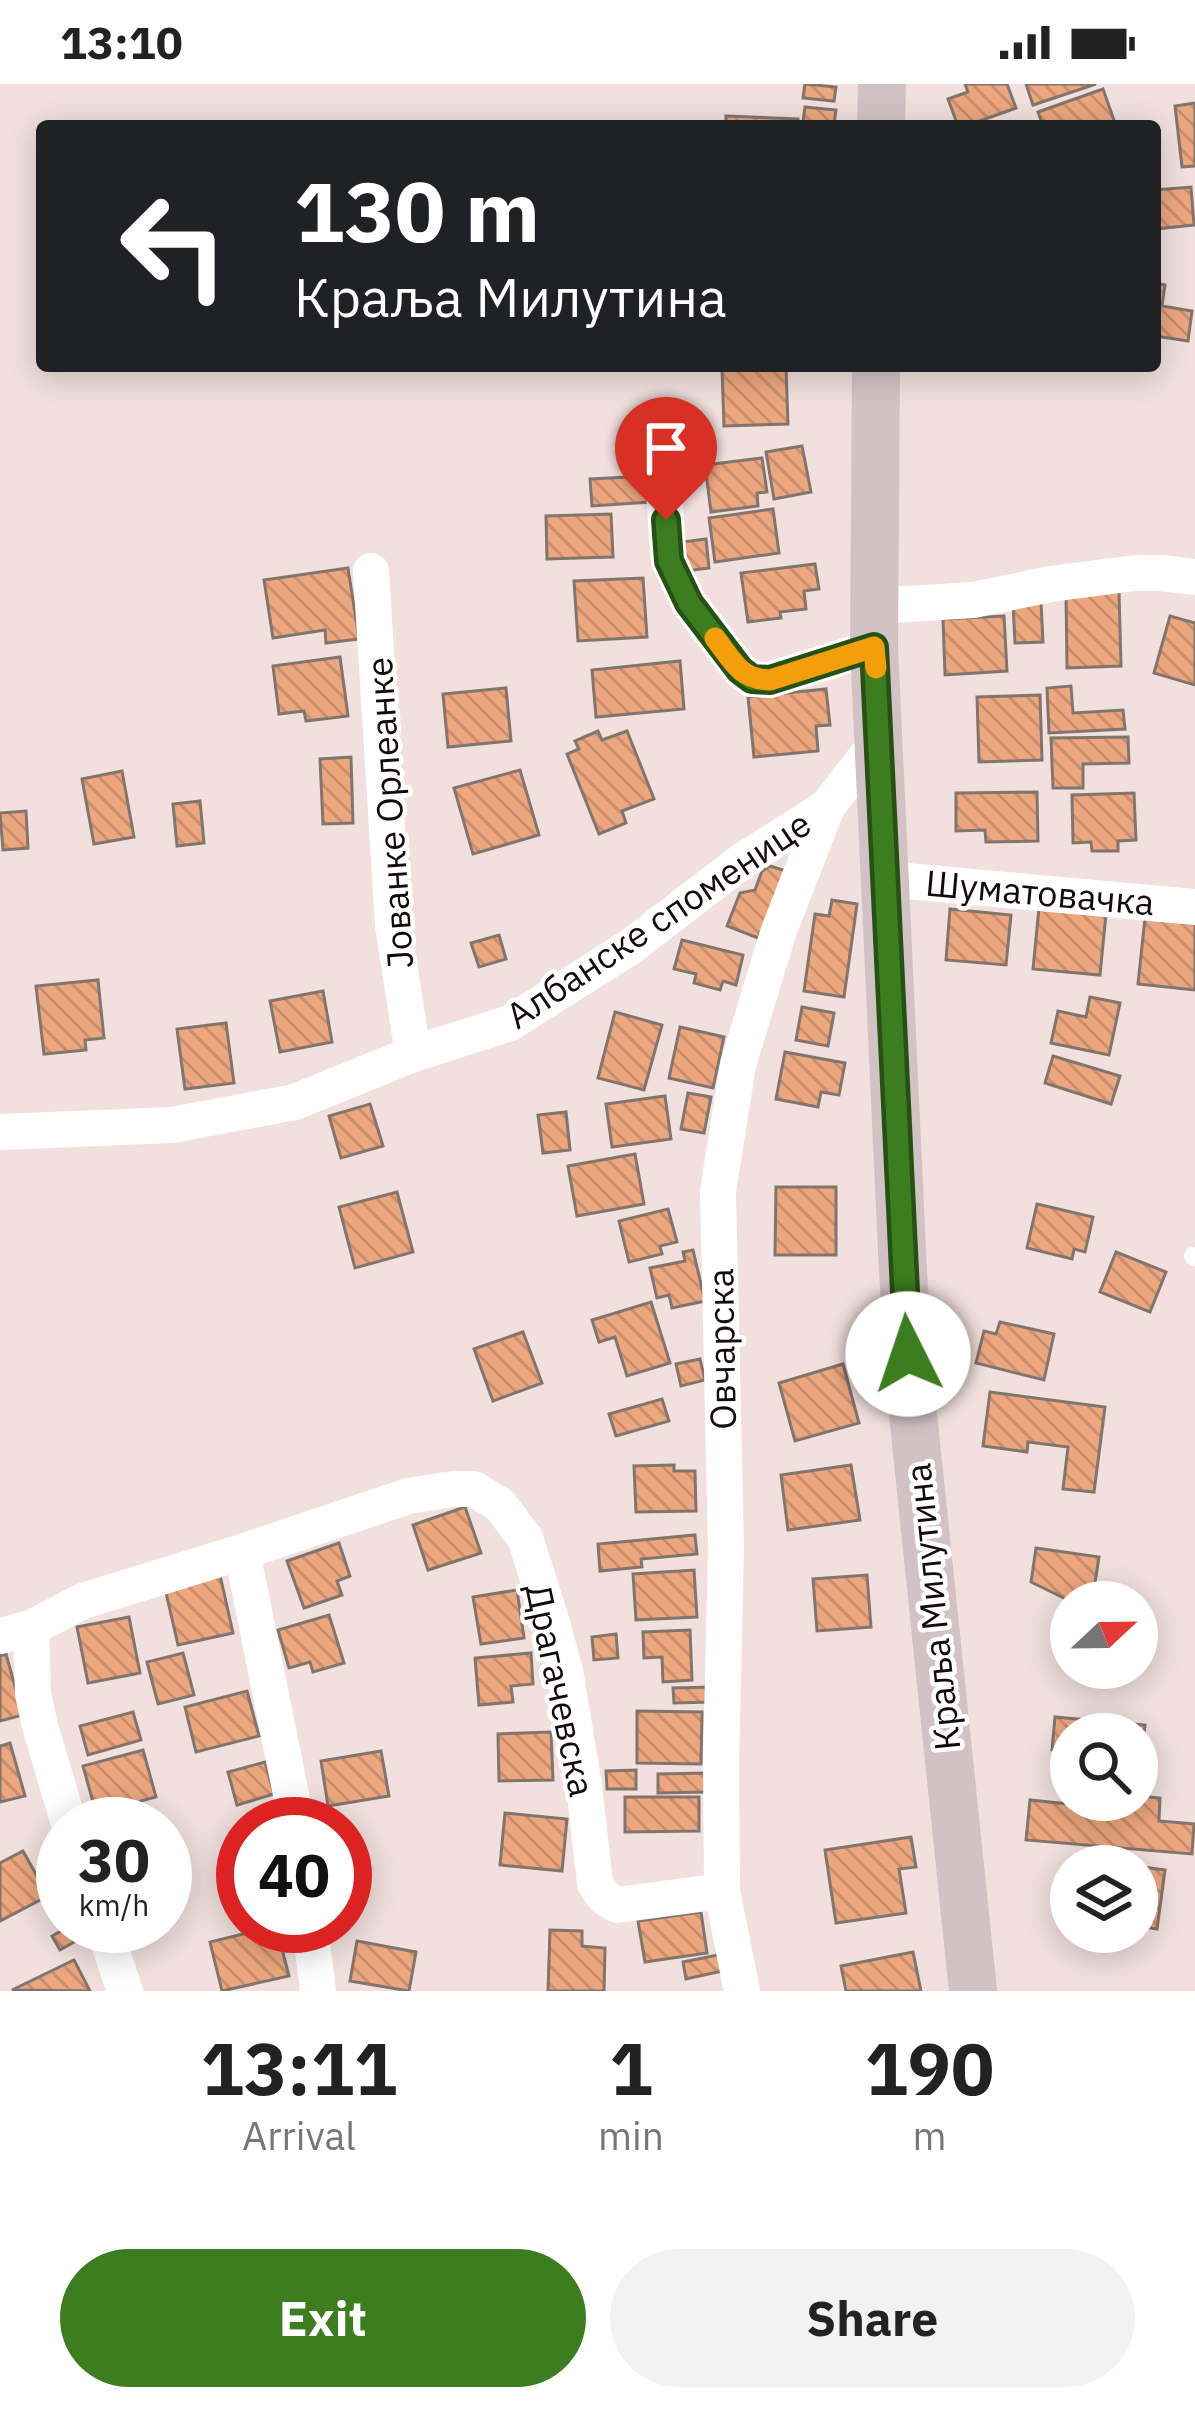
<!DOCTYPE html>
<html lang="en">
<head>
<meta charset="utf-8">
<style>
  body { margin:0; font-family:"IBM Plex Sans",sans-serif; background:#f2f2f2; color:#222; height:100vh; display:flex; flex-direction:column; font-size:45px; white-space:nowrap }
  * { box-sizing:border-box; margin:0 }
  p { font-size:39px; color:#767676 }
  .icon { flex:none; width:66px; height:66px; fill:none; stroke:currentColor; stroke-width:2; stroke-linecap:round; stroke-linejoin:round }
  .map { position:relative; height:1907px; overflow:hidden }
  .panel { display:flex; flex-direction:column; background:#fff; flex:1 }
  .panel>* { flex:none }
  .top-card { position:absolute; left:36px; top:36px; width:1125px; height:252px; border-radius:12px; box-shadow:0 6px 30px #0003; background:#202124; color:#fff; overflow:hidden }
  .needle { width:78px; rotate:68deg }
  .controls { position:absolute; left:1050px; top:1497px; display:grid; gap:24px }
  .controls a { display:grid; place-items:center; width:108px; height:108px; border-radius:50%; background:#fff; box-shadow:0 6px 30px #0003; font-size:60px }
  .speed { position:absolute; left:36px; top:1713px; display:flex; gap:24px; font-size:60px; font-weight:700; text-align:center }
  .speed>* { display:grid; place-content:center; width:156px; height:156px; border-radius:50%; background:#fff; box-shadow:0 6px 30px #0003; line-height:1 }
  .speed small { font-size:30px; font-weight:400 }
  .speed .limit { border:18px solid #d22; background:#fff; color:#111 }
  .pin { position:absolute; display:grid; place-items:center; width:102px; height:102px; color:#fff; margin:-123px -51px; border-radius:50% 50% 50% 0; rotate:-45deg; box-shadow:0 0 12px #0007 }
  .pin .icon { rotate:45deg }
  .me { position:absolute; width:132px; margin:-66px; rotate:356deg; stroke-linejoin:round; filter:drop-shadow(0 0 9px #0008) }
  .turn { display:flex; align-items:center; gap:42px; height:252px; padding:0 60px; font-size:54px }
  .turn .icon { width:156px; height:156px; stroke-width:2.5 }
  .turn b { display:block; font-size:84px; line-height:102px }
  .eta { display:flex; justify-content:space-evenly; align-items:center; height:204px; text-align:center }
  .eta b { font-size:72px; font-weight:700; line-height:84px }
  .primary-button { display:flex; gap:24px; margin-top:auto; padding:24px 60px }
  .primary-button a { flex:1; height:138px; border-radius:72px; background:#3b7d1f; color:#fff; font-size:48px; font-weight:700; line-height:138px; text-align:center }
  .primary-button a+a { background:#f2f2f2; color:#222 }
  .status { display:flex; justify-content:space-between; align-items:center; height:84px; padding:0 60px; background:#fff; direction:ltr }
  .status svg { height:33px; fill:currentColor }
  .map>svg:first-child { display:block }
</style>
</head>
<body>
<div class="status"><b>13:10</b><svg viewBox="0 0 49 12"><path d="M0 12V9h3v3zM5 12V6h3v6zM10 12V3h3v9zM15 12V0h3v12zM26 1h20v11H26zM47 4h2v5h-2z"/></svg></div>
<div class="map">
<svg width="1195" height="1907" viewBox="0 0 1195 1907">
  <defs>
    <pattern id="building-back-hatch" width="6" height="6" patternUnits="userSpaceOnUse" patternTransform="scale(3)"><rect width="6" height="6" fill="#eda77f"/><path d="M-1 5l2 2M0 0l6 6M5-1l2 2" fill="none" stroke="#ca8e6c"/></pattern>
  </defs>
  <rect width="100%" height="100%" fill="#f1e0dd"/>
  <g fill="url(#building-back-hatch)" stroke="#82756e" stroke-width="3">
    <polygon points="805,0 836,3 834,17 803,14"/>
    <polygon points="965,0 1007,0 1016,24 966,42 958,42 948,15 968,8"/>
    <polygon points="1026,0 1096,0 1033,21"/>
    <polygon points="1103,5 1116,42 1043,42 1038,28"/>
    <polygon points="1195,19 1195,82 1182,83 1175,22"/>
    <polygon points="805,23 836,26 834,40 803,37"/>
    <polygon points="726,32 798,35 798,42 726,42"/>
    <polygon points="1191,103 1194,141 1155,145 1155,106"/>
    <polygon points="1155,199 1165,201 1162,222 1192,227 1188,257 1155,252"/>
    <polygon points="786,283 788,340 724,342 722,285"/>
    <polygon points="802,362 811,408 774,415 766,368"/>
    <polygon points="762,374 767,408 757,409 758,422 711,428 705,381"/>
    <polygon points="648,392 650,418 592,422 590,395"/>
    <polygon points="773,425 779,469 715,478 709,434"/>
    <polygon points="611,430 613,473 547,475 546,432"/>
    <polygon points="706,455 709,484 685,487 682,458"/>
    <polygon points="815,480 819,505 804,507 806,525 780,528 781,534 748,538 741,489"/>
    <polygon points="348,484 359,555 326,559 325,546 273,554 264,496"/>
    <polygon points="643,494 647,553 578,557 574,497"/>
    <polygon points="1119,507 1121,582 1067,584 1066,509"/>
    <polygon points="1041,518 1043,558 1015,559 1013,519"/>
    <polygon points="1004,532 1007,587 945,591 943,535"/>
    <polygon points="1170,532 1195,539 1195,601 1154,589"/>
    <polygon points="340,573 348,632 306,637 304,627 279,630 273,582"/>
    <polygon points="680,577 684,625 596,633 592,586"/>
    <polygon points="1071,602 1073,629 1123,626 1125,645 1049,649 1047,604"/>
    <polygon points="506,604 511,657 448,663 443,610"/>
    <polygon points="826,605 830,641 816,642 818,667 754,673 748,613"/>
    <polygon points="1040,611 1042,676 979,678 977,613"/>
    <polygon points="598,647 602,656 627,647 654,715 622,727 626,739 599,750 567,670 579,665 575,657"/>
    <polygon points="1128,653 1129,679 1083,680 1083,704 1053,704 1051,654"/>
    <polygon points="351,673 353,739 323,740 320,675"/>
    <polygon points="520,686 539,751 473,770 454,704"/>
    <polygon points="122,687 134,753 94,760 82,695"/>
    <polygon points="1037,708 1038,757 986,758 985,746 956,747 956,709"/>
    <polygon points="1134,709 1136,756 1118,757 1118,767 1092,767 1091,758 1073,759 1072,711"/>
    <polygon points="200,717 204,759 177,762 173,720"/>
    <polygon points="26,727 28,764 3,766 0,729"/>
    <polygon points="770,782 786,787 758,854 727,842 740,809 755,806 762,787"/>
    <polygon points="832,816 857,820 844,913 804,907 815,830 829,832"/>
    <polygon points="1039,824 1106,830 1100,891 1033,885"/>
    <polygon points="950,825 1011,831 1006,881 946,876"/>
    <polygon points="1145,834 1195,840 1195,906 1138,900"/>
    <polygon points="499,851 506,875 479,883 471,859"/>
    <polygon points="682,856 743,871 736,901 723,897 720,906 694,899 696,890 674,885"/>
    <polygon points="98,896 104,954 85,956 86,966 44,970 36,902"/>
    <polygon points="323,907 332,958 280,968 270,917"/>
    <polygon points="1090,913 1120,919 1109,971 1051,959 1058,927 1086,933"/>
    <polygon points="802,923 834,929 828,962 796,956"/>
    <polygon points="615,928 662,941 644,1006 598,994"/>
    <polygon points="226,939 234,999 185,1005 177,945"/>
    <polygon points="680,943 724,953 713,1004 669,994"/>
    <polygon points="785,968 845,979 839,1011 821,1008 818,1023 776,1015"/>
    <polygon points="1053,972 1120,992 1111,1020 1045,999"/>
    <polygon points="688,1009 711,1013 704,1049 681,1045"/>
    <polygon points="665,1012 671,1055 612,1063 606,1020"/>
    <polygon points="370,1020 383,1062 341,1074 329,1032"/>
    <polygon points="566,1028 570,1066 543,1069 538,1031"/>
    <polygon points="635,1070 644,1120 577,1132 568,1082"/>
    <polygon points="776,1103 836,1103 836,1171 775,1171"/>
    <polygon points="397,1108 413,1168 355,1184 339,1123"/>
    <polygon points="1037,1120 1093,1133 1085,1168 1074,1165 1072,1175 1027,1164"/>
    <polygon points="668,1125 677,1158 660,1162 662,1170 629,1178 619,1137"/>
    <polygon points="693,1166 705,1217 672,1224 669,1211 657,1214 650,1184 685,1177 683,1168"/>
    <polygon points="1116,1168 1166,1188 1150,1228 1100,1208"/>
    <polygon points="651,1218 670,1279 627,1292 615,1253 599,1258 592,1236"/>
    <polygon points="1000,1238 1054,1250 1044,1296 976,1279 984,1247 996,1250"/>
    <polygon points="523,1248 542,1299 493,1317 474,1265"/>
    <polygon points="700,1275 705,1296 681,1302 676,1280"/>
    <polygon points="843,1280 859,1339 795,1357 779,1299"/>
    <polygon points="990,1308 1105,1323 1094,1408 1063,1405 1068,1363 1028,1358 1027,1368 983,1362"/>
    <polygon points="662,1315 669,1337 616,1352 609,1330"/>
    <polygon points="674,1381 674,1387 695,1387 696,1427 636,1428 634,1382"/>
    <polygon points="851,1381 860,1436 788,1446 781,1391"/>
    <polygon points="465,1423 481,1469 428,1486 413,1441"/>
    <polygon points="695,1451 697,1470 641,1475 642,1483 600,1487 598,1460"/>
    <polygon points="339,1459 350,1492 337,1497 342,1511 304,1524 287,1477"/>
    <polygon points="1036,1464 1099,1473 1092,1518 1072,1518 1031,1498"/>
    <polygon points="694,1486 697,1533 636,1536 633,1490"/>
    <polygon points="220,1491 233,1549 178,1561 165,1504"/>
    <polygon points="867,1491 871,1543 817,1547 813,1495"/>
    <polygon points="517,1506 524,1554 481,1560 473,1513"/>
    <polygon points="329,1531 344,1579 313,1588 310,1578 289,1584 278,1546"/>
    <polygon points="129,1533 140,1589 88,1599 77,1543"/>
    <polygon points="690,1546 692,1596 663,1598 662,1573 644,1574 643,1548"/>
    <polygon points="616,1550 618,1574 594,1576 592,1553"/>
    <polygon points="183,1569 194,1611 158,1620 147,1578"/>
    <polygon points="531,1569 533,1600 511,1602 513,1618 479,1621 475,1574"/>
    <polygon points="6,1570 23,1631 0,1637 0,1572"/>
    <polygon points="711,1603 712,1618 674,1619 673,1604"/>
    <polygon points="247,1607 259,1652 196,1668 185,1623"/>
    <polygon points="637,1627 702,1628 701,1680 637,1679"/>
    <polygon points="133,1628 141,1656 88,1671 80,1642"/>
    <polygon points="1055,1633 1145,1641 1141,1675 1137,1675 1137,1650 1071,1650 1071,1668 1052,1666"/>
    <polygon points="551,1648 553,1696 499,1697 498,1650"/>
    <polygon points="10,1659 25,1712 0,1718 0,1662"/>
    <polygon points="143,1666 156,1713 96,1729 83,1682"/>
    <polygon points="381,1667 389,1712 328,1722 321,1677"/>
    <polygon points="265,1678 274,1710 237,1721 228,1688"/>
    <polygon points="636,1686 636,1705 607,1705 606,1687"/>
    <polygon points="707,1689 707,1708 658,1709 658,1690"/>
    <polygon points="1137,1712 1160,1714 1159,1737 1194,1740 1192,1770 1026,1756 1030,1716 1088,1722 1089,1716 1106,1716 1106,1720 1131,1722 1131,1716 1137,1716"/>
    <polygon points="625,1713 699,1713 699,1747 625,1748"/>
    <polygon points="505,1729 567,1735 562,1787 500,1781"/>
    <polygon points="911,1753 916,1783 899,1785 906,1829 836,1839 825,1766"/>
    <polygon points="23,1767 48,1812 0,1837 0,1779"/>
    <polygon points="1081,1774 1165,1786 1157,1845 1137,1842 1137,1782 1080,1782"/>
    <polygon points="701,1828 707,1869 645,1878 638,1837"/>
    <polygon points="70,1842 83,1842 88,1850 60,1866 52,1852"/>
    <polygon points="276,1842 289,1892 222,1907 210,1858"/>
    <polygon points="550,1846 582,1847 582,1862 605,1864 604,1907 548,1907"/>
    <polygon points="357,1857 416,1868 409,1907 350,1897"/>
    <polygon points="913,1868 921,1907 846,1907 841,1882"/>
    <polygon points="718,1871 722,1887 686,1895 683,1878"/>
    <polygon points="74,1876 90,1907 12,1906"/>
  </g>
  <g fill="none" stroke-linecap="round" stroke-linejoin="round">
    <polyline stroke="#fff" stroke-width="18" points="1193,1172 1195,1173"/>
    <g stroke="#fff" stroke-width="36">
      <polyline points="663,396 669,477 689,519 740,586 751,595 770,596 874,563"/>
      <polyline points="371,487 393,841 413,970"/>
      <polyline points="876,522 973,516 1051,500 1135,489 1161,489 1195,493"/>
      <polyline points="884,795 1195,823"/>
      <polyline points="0,1048 172,1041 295,1018 413,970 510,939 630,863 742,777 827,723"/>
      <polyline points="242,1468 297,1740"/>
      <polyline points="31,1544 33,1610 40,1642 69,1740"/>
      <path d="M0,1552l31,-8 52,-27 159,-49 166,-56 45,-7h21l26,16 25,33 25,78 15,55 19,114 11,98c5,11 11,17 23,22l104,-14"/>
      <polyline points="103,1842 125,1907"/>
      <polyline points="310,1842 318,1907"/>
      <polyline points="742,1907 722,1807 721,1680 726,1465 718,1107 738,981 778,849 827,723 879,656"/>
    </g>
    <g stroke="#d2c2c5" stroke-width="48">
      <polyline points="881,42 882,0"/>
      <polyline points="876,282 874,563 903,1188 911,1311 973,1907"/>
    </g>
  </g>
  <g fill="none" stroke-linecap="round" stroke-linejoin="round">
    <defs>
      <polyline id="route" points="666,436 669,477 689,519 740,586 752,595 770,596 874,563 908,1270"/>
    </defs>
    <use href="#route" stroke="#265114" stroke-width="30"/>
    <use href="#route" stroke="#3b7d1f" stroke-width="21"/>
    <path stroke="#f59e0b" stroke-width="21" d="M715,554c17,22 24,41 55,42l104,-33 2,21"/>
  </g>
  <g text-anchor="middle" dominant-baseline="central" stroke-width="9" stroke-linejoin="round" paint-order="stroke">
    <g font-size="36" fill="#110b0a" stroke="#fff">
      <text transform="translate(389 729) rotate(-94)">Јованке Орлеанке</text>
      <text transform="translate(1040 808) rotate(5)">Шуматовачка</text>
      <text transform="translate(658 835) rotate(-34)">Албанске споменице</text>
      <text transform="translate(721 1265) rotate(-91)">Овчарска</text>
      <text transform="translate(932 1523) rotate(-96)">Краља Милутина</text>
      <text transform="translate(561 1606) rotate(78)">Драгачевска</text>
    </g>
  </g>
</svg>
<div class="controls">
<a><svg class="needle" viewBox="-14 -14 28 28"><path d="M0-13l5 13h-10z" fill="#e53935"/><path d="M0 13l5-13h-10z" fill="#767676"/></svg></a>
<a><svg class="icon" aria-label="search" viewBox="0 0 24 24"><circle cx="10" cy="10" r="6"/><path d="M15 15l6 6"/></svg></a>
<a><svg class="icon" aria-label="layers" viewBox="0 0 24 24"><path d="M12 4l9 5-9 5-9-5zM3 14l9 5 9-5"/></svg></a>
</div>
<div class="speed"><div>30<small>km/h</small></div><div class="limit">40</div></div>
<div class="pin" style="left:666px;top:436px;background:#d93025"><svg class="icon" aria-label="arrive" viewBox="0 0 24 24"><path d="M6 21V4h12l-3 4 3 4H6"/></svg></div>
<svg class="me" style="left:908px;top:1270px" viewBox="-20 -20 40 40"><circle r="19" fill="#fff"/><path d="M0-13L10 11 0 6-10 11z" fill="#3b7d1f"/></svg>
<div class="top-card">
<div class="turn"><svg class="icon" aria-label="left" viewBox="0 0 24 24"><path d="M17 20v-9H6M10 6l-5 5 5 5"/></svg><div><b>130 m</b>Краља Милутина</div></div>
</div>
</div>
<section class="panel">
<div class="eta">
<div><b>13:11</b><p>Arrival</p></div>
<div><b>1</b><p>min</p></div>
<div><b>190</b><p>m</p></div>
</div>
<div class="primary-button"><a>Exit</a><a>Share</a></div>
</section>
</body>
</html>
